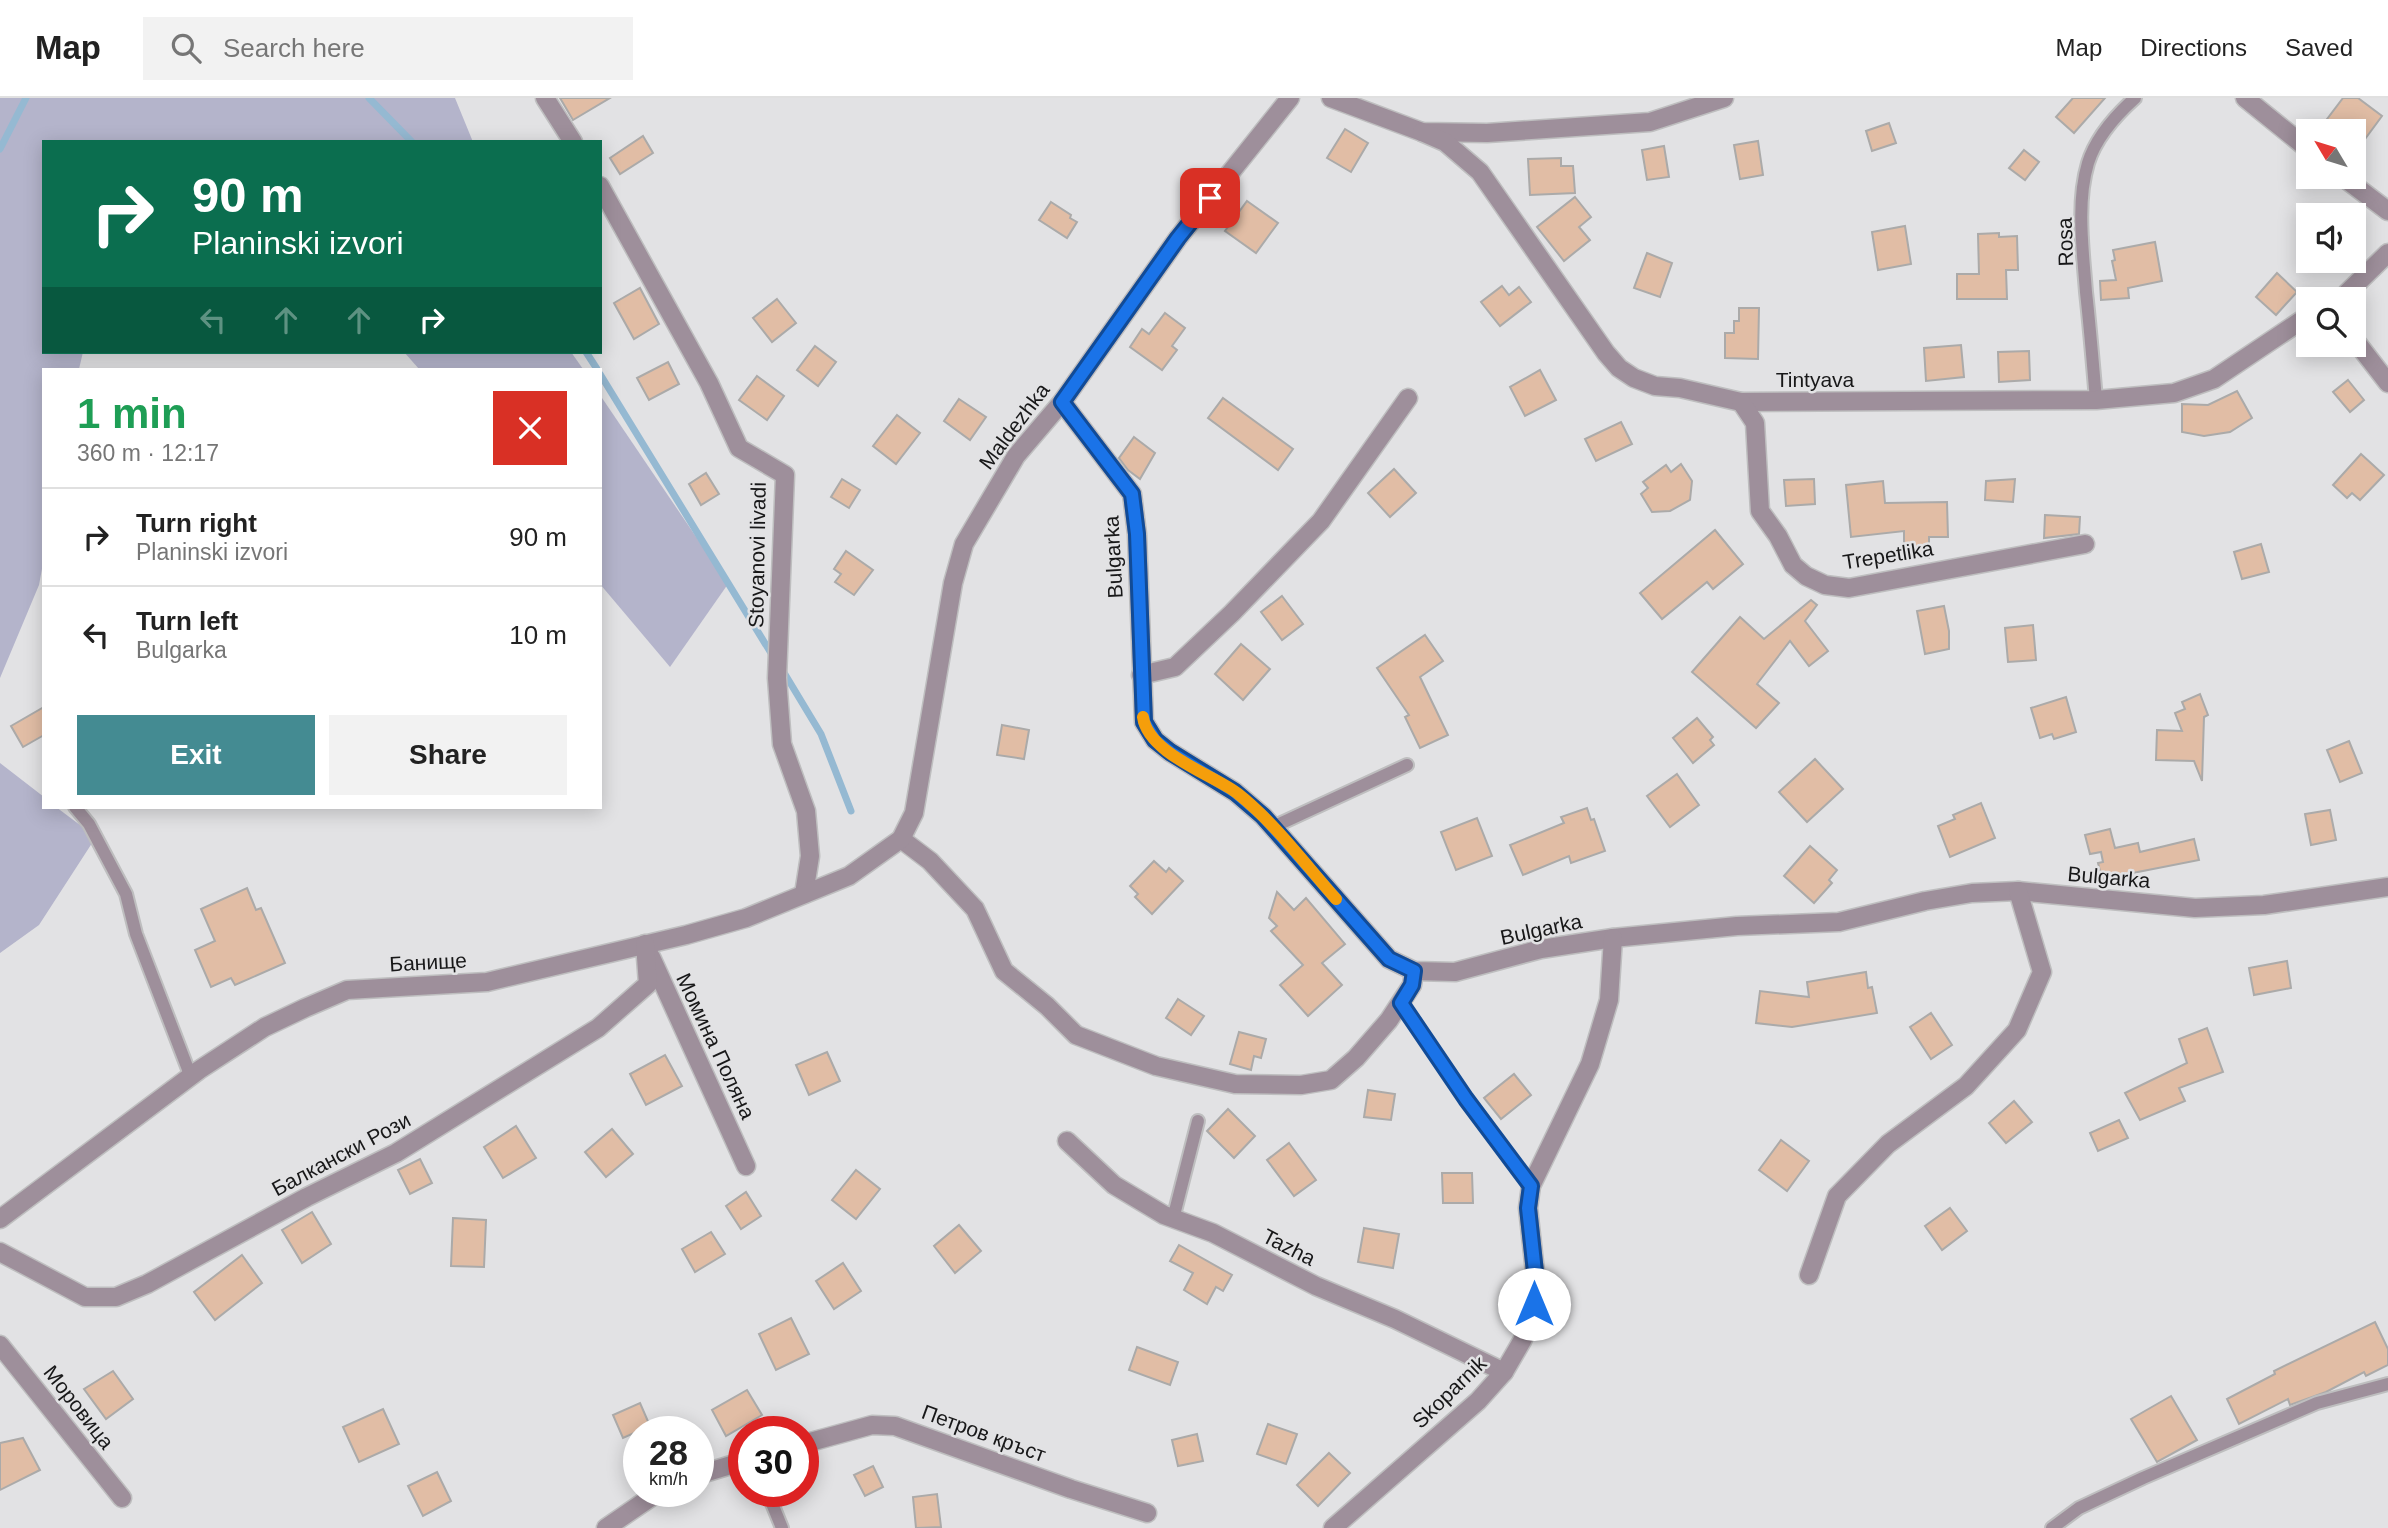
<!DOCTYPE html>
<html lang="en">
<head>
<meta charset="utf-8">
<style>
  body { margin:0; font-family:Helvetica,sans-serif; background:#f2f2f2; color:#222; height:100vh; display:flex; flex-direction:column; font-size:26px; white-space:nowrap }
  * { box-sizing:border-box; margin:0 }
  p { font-size:23px; color:#767676 }
  .icon { flex:none; width:38px; height:38px; fill:none; stroke:currentColor; stroke-width:2; stroke-linecap:round; stroke-linejoin:round }
  .map { position:relative; flex:1; overflow:hidden }
  .panel { position:absolute; left:42px; top:270px; width:560px; height:441px; display:flex; flex-direction:column; background:#fff; border-radius:0px; box-shadow:0 4px 18px #0003 }
  .panel>* { flex:none }
  .guide { position:absolute; left:42px; top:42px; width:560px; height:214px; border-radius:0px; box-shadow:0 4px 18px #0003; background:#0b6e4f; color:#fff; overflow:hidden }
  .needle { width:46px; rotate:308deg }
  .fabs { position:absolute; left:2296px; top:21px; display:grid; gap:14px }
  .fabs a { display:grid; place-items:center; width:70px; height:70px; border-radius:0px; background:#fff; box-shadow:0 4px 18px #0003; font-size:35px }
  .speed { position:absolute; left:623px; top:1318px; display:flex; gap:14px; font-size:35px; font-weight:700; text-align:center }
  .speed>* { display:grid; place-content:center; width:91px; height:91px; border-radius:50%; background:#fff; box-shadow:0 4px 18px #0003; line-height:1 }
  .speed small { font-size:18px; font-weight:400 }
  .speed .limit { border:10px solid #d22; background:#fff; color:#111 }
  .pin { position:absolute; display:grid; place-items:center; width:60px; height:60px; color:#fff; margin:-30px; border-radius:14px; box-shadow:0 4px 10px #0006 }
  .me { position:absolute; width:77px; margin:-38px; rotate:0deg; stroke-linejoin:round; filter:drop-shadow(0 0 5px #0008) }
  .turn { display:flex; align-items:center; gap:24px; height:147px; padding:0 35px; font-size:32px }
  .turn .icon { width:91px; height:91px; stroke-width:2.5 }
  .turn b { display:block; font-size:49px; line-height:60px }
  .lanes { display:flex; align-items:center; height:66px; padding:0 35px; background:#0003; justify-content:center; gap:35px; direction:ltr }
  .lanes .off { opacity:.35 }
  .round { display:grid; place-items:center; flex:none; width:74px; height:74px; border-radius:0px; background:#f2f2f2 }
  .summary { display:flex; align-items:center; justify-content:space-between; height:119px; padding:0 35px }
  h1 { font-size:42px; font-weight:700; line-height:52px; color:#1e9e55 }
  .button { display:flex; gap:14px; margin-top:auto; padding:14px 35px }
  .button a { flex:1; height:80px; border-radius:0px; background:#448b92; color:#fff; font-size:28px; font-weight:700; line-height:80px; text-align:center }
  .button a+a { background:#f2f2f2; color:#222 }
  ul { padding:0; list-style:none }
  li { display:flex; align-items:center; gap:21px; height:98px; padding:0 35px; border-top:2px solid #e0e0e0 }
  li div { flex:1 }
  li b { display:block; font-size:26px }
  li em { font-style:normal }
  header { display:flex; align-items:center; gap:42px; box-sizing:border-box; height:98px; padding:0 35px; background:#fff; border-bottom:2px solid #e0e0e0 }
  header strong { font-size:33px }
  nav { display:flex; gap:38px; margin-inline-start:auto; font-size:24px }
  .search { width:490px; height:63px; background:#f2f2f2; display:flex; align-items:center; gap:18px; box-sizing:border-box; padding:0 24px; border-radius:0px; color:#767676; font-size:26px }
  .map>svg:first-child { display:block }
</style>
</head>
<body>
<header>
<strong>Map</strong>
<div class="search"><svg class="icon" aria-label="search" viewBox="0 0 24 24"><circle cx="10" cy="10" r="6"/><path d="M15 15l6 6"/></svg>Search here</div>
<nav><a>Map</a><a>Directions</a><a>Saved</a></nav>
</header>
<div class="map">
<svg width="2388" height="1430" viewBox="0 0 2388 1430">
  <rect width="100%" height="100%" fill="#e2e2e4"/>
  <g fill="#b4b4cb">
    <polygon points="0,0 455,0 473,44 44,44 44,254 83,254 79,271 44,271 44,460 39,487 0,580"/>
    <polygon points="404,254 571,254 583,271 419,271"/>
    <polygon points="600,297 728,486 670,569 600,486"/>
    <polygon points="0,665 44,699 44,709 56,709 96,739 39,827 0,855"/>
  </g>
  <g fill="none" stroke-linecap="round" stroke-linejoin="round">
    <g stroke="#95b9d2" stroke-width="7">
      <polyline points="369,0 412,44"/>
      <polyline points="0,51 26,0"/>
      <polyline points="586,254 597,271"/>
      <polyline points="600,276 774,560"/>
      <polyline points="783,573 821,636 851,713"/>
    </g>
  </g>
  <g fill="#e1bda5" stroke="#abaaa9" stroke-width="2">
    <polygon points="560,0 610,0 573,22"/>
    <polygon points="2073,0 2105,0 2074,35 2056,19"/>
    <polygon points="2343,0 2358,0 2382,18 2354,56 2354,33 2318,33"/>
    <polygon points="1889,25 1896,45 1872,53 1866,33"/>
    <polygon points="1345,31 1368,45 1351,74 1327,60"/>
    <polygon points="643,38 653,55 620,76 610,60"/>
    <polygon points="1758,43 1763,77 1740,81 1734,47"/>
    <polygon points="1664,48 1669,79 1647,82 1642,52"/>
    <polygon points="2024,52 2039,64 2025,82 2009,70"/>
    <polygon points="1561,60 1561,68 1573,68 1575,95 1530,97 1528,61"/>
    <polygon points="1575,99 1591,119 1579,129 1590,142 1564,163 1537,129"/>
    <polygon points="1247,103 1278,125 1256,155 1225,133"/>
    <polygon points="1051,104 1071,117 1070,120 1077,124 1067,140 1039,122"/>
    <polygon points="1905,128 1911,166 1878,172 1872,134"/>
    <polygon points="1999,135 1999,139 2017,138 2018,172 2006,172 2007,201 1957,201 1957,176 1979,176 1978,136"/>
    <polygon points="2155,144 2162,183 2128,190 2129,200 2101,202 2100,183 2116,182 2112,163 2115,162 2113,152"/>
    <polygon points="1647,155 1672,165 1660,199 1634,190"/>
    <polygon points="2277,175 2297,194 2276,217 2256,199"/>
    <polygon points="1502,188 1509,197 1519,189 1531,204 1500,228 1481,204"/>
    <polygon points="640,190 659,226 634,241 614,205"/>
    <polygon points="777,201 796,225 772,244 753,220"/>
    <polygon points="1739,210 1759,210 1758,261 1725,260 1725,235 1734,235 1734,223 1739,223"/>
    <polygon points="1165,215 1185,230 1172,248 1177,252 1162,272 1130,249 1142,231 1149,236"/>
    <polygon points="1961,247 1964,279 1926,283 1924,250"/>
    <polygon points="815,248 836,264 818,288 797,272"/>
    <polygon points="2029,253 2030,282 1999,284 1998,254"/>
    <polygon points="668,264 679,286 649,302 637,280"/>
    <polygon points="1540,272 1556,302 1525,318 1510,289"/>
    <polygon points="757,278 784,298 767,322 739,302"/>
    <polygon points="2348,282 2364,302 2350,314 2333,294"/>
    <polygon points="2237,293 2252,320 2230,334 2204,338 2182,334 2182,306 2208,307"/>
    <polygon points="1223,300 1293,351 1278,372 1208,320"/>
    <polygon points="959,301 986,319 970,342 944,323"/>
    <polygon points="897,317 920,335 896,366 873,348"/>
    <polygon points="1621,324 1632,346 1596,363 1585,341"/>
    <polygon points="1134,339 1155,355 1140,381 1128,372 1119,360"/>
    <polygon points="2361,356 2384,377 2360,402 2352,395 2347,400 2333,387"/>
    <polygon points="1681,366 1692,383 1690,402 1670,413 1652,414 1641,396 1648,390 1643,384 1666,367 1671,374"/>
    <polygon points="1394,371 1416,395 1390,419 1368,395"/>
    <polygon points="706,375 719,396 701,407 689,386"/>
    <polygon points="842,381 860,392 849,410 831,399"/>
    <polygon points="1814,381 1815,406 1786,408 1784,382"/>
    <polygon points="2015,381 2013,404 1985,402 1986,383"/>
    <polygon points="1883,383 1885,405 1947,404 1948,439 1929,439 1929,460 1904,460 1904,433 1851,439 1846,387"/>
    <polygon points="2045,417 2080,419 2079,436 2044,440"/>
    <polygon points="1715,432 1743,466 1713,491 1707,484 1662,521 1640,495"/>
    <polygon points="2261,446 2269,474 2242,481 2234,454"/>
    <polygon points="846,453 873,472 854,497 835,484 841,476 834,471"/>
    <polygon points="1282,498 1303,526 1282,542 1261,514"/>
    <polygon points="1811,502 1817,507 1805,523 1828,553 1809,568 1790,543 1757,586 1779,605 1756,630 1692,574 1740,519 1764,541"/>
    <polygon points="1944,508 1949,533 1949,551 1925,556 1917,513"/>
    <polygon points="2033,527 2036,562 2008,564 2005,530"/>
    <polygon points="1425,537 1443,563 1420,579 1448,637 1420,650 1405,619 1409,617 1377,570"/>
    <polygon points="1241,546 1270,571 1243,602 1215,576"/>
    <polygon points="2200,596 2208,617 2204,619 2202,683 2194,663 2156,662 2157,632 2182,633 2175,615 2185,611 2182,604"/>
    <polygon points="2066,599 2076,634 2054,641 2052,636 2040,640 2031,610"/>
    <polygon points="44,609 44,637 23,649 11,628"/>
    <polygon points="1697,620 1713,639 1710,642 1714,647 1693,665 1673,640"/>
    <polygon points="1002,627 1029,632 1024,661 997,657"/>
    <polygon points="2349,643 2362,675 2340,684 2327,652"/>
    <polygon points="1815,661 1843,691 1807,724 1779,694"/>
    <polygon points="1677,676 1699,707 1670,729 1647,698"/>
    <polygon points="1981,705 1995,740 1950,759 1938,728 1955,721 1953,717"/>
    <polygon points="1587,710 1591,722 1594,721 1605,753 1571,765 1569,758 1523,777 1510,747 1564,725 1561,719"/>
    <polygon points="2330,712 2336,742 2311,747 2305,716"/>
    <polygon points="1477,720 1492,758 1456,772 1441,734"/>
    <polygon points="2110,731 2115,750 2138,745 2140,754 2194,741 2199,762 2102,781 2098,765 2103,764 2101,754 2090,756 2085,737"/>
    <polygon points="1810,748 1837,772 1829,782 1832,785 1814,805 1784,778"/>
    <polygon points="1154,763 1166,774 1169,770 1183,783 1152,816 1135,799 1138,796 1130,788"/>
    <polygon points="247,790 256,812 261,810 285,865 235,887 231,880 211,889 195,852 215,843 201,811"/>
    <polygon points="1277,794 1294,812 1306,800 1345,846 1322,865 1342,887 1308,918 1280,887 1303,867 1271,833 1277,828 1269,820"/>
    <polygon points="2287,863 2291,890 2254,897 2249,870"/>
    <polygon points="1866,874 1868,890 1872,889 1877,915 1792,929 1756,925 1760,893 1809,899 1807,884"/>
    <polygon points="1178,901 1204,918 1191,937 1166,920"/>
    <polygon points="1931,915 1952,947 1931,961 1910,929"/>
    <polygon points="2207,930 2223,974 2179,990 2185,1003 2140,1022 2125,995 2187,965 2179,941"/>
    <polygon points="1239,934 1266,941 1261,960 1254,958 1251,972 1230,966"/>
    <polygon points="827,954 840,983 809,997 796,967"/>
    <polygon points="665,957 682,988 646,1007 630,976"/>
    <polygon points="1514,976 1531,997 1501,1021 1484,1000"/>
    <polygon points="1368,992 1395,996 1391,1022 1364,1019"/>
    <polygon points="2014,1003 2032,1024 2006,1045 1989,1025"/>
    <polygon points="1228,1011 1255,1038 1234,1060 1207,1033"/>
    <polygon points="2119,1022 2128,1040 2098,1053 2090,1035"/>
    <polygon points="516,1028 536,1060 503,1080 484,1049"/>
    <polygon points="612,1031 633,1056 606,1079 585,1054"/>
    <polygon points="1781,1042 1809,1063 1787,1093 1759,1072"/>
    <polygon points="1289,1045 1316,1082 1294,1098 1267,1062"/>
    <polygon points="420,1061 432,1085 410,1096 398,1072"/>
    <polygon points="856,1072 880,1091 856,1121 832,1102"/>
    <polygon points="1442,1075 1472,1075 1473,1105 1443,1105"/>
    <polygon points="746,1094 761,1118 741,1131 726,1108"/>
    <polygon points="1950,1110 1967,1133 1942,1152 1925,1128"/>
    <polygon points="312,1114 331,1146 302,1165 282,1132"/>
    <polygon points="453,1120 486,1122 484,1169 451,1168"/>
    <polygon points="959,1127 981,1153 955,1175 934,1148"/>
    <polygon points="1364,1130 1399,1136 1393,1170 1358,1164"/>
    <polygon points="711,1134 725,1156 695,1174 682,1151"/>
    <polygon points="1179,1147 1232,1177 1223,1193 1216,1189 1207,1206 1184,1192 1193,1175 1170,1163"/>
    <polygon points="242,1157 262,1185 215,1222 194,1194"/>
    <polygon points="843,1165 861,1193 834,1211 816,1183"/>
    <polygon points="791,1220 809,1256 776,1272 759,1236"/>
    <polygon points="2375,1224 2388,1251 2388,1267 2366,1278 2364,1274 2326,1294 2290,1307 2288,1301 2239,1326 2227,1301 2275,1276 2274,1273"/>
    <polygon points="1137,1249 1178,1264 1170,1287 1129,1272"/>
    <polygon points="113,1273 133,1301 106,1321 84,1291"/>
    <polygon points="747,1292 762,1317 726,1338 712,1312"/>
    <polygon points="2171,1298 2197,1342 2157,1364 2131,1321"/>
    <polygon points="640,1305 650,1328 623,1340 613,1317"/>
    <polygon points="383,1311 399,1346 359,1364 343,1329"/>
    <polygon points="1268,1326 1297,1336 1286,1366 1257,1356"/>
    <polygon points="1197,1336 1203,1363 1178,1368 1172,1342"/>
    <polygon points="23,1340 40,1372 0,1392 0,1345"/>
    <polygon points="1329,1355 1350,1375 1318,1408 1297,1387"/>
    <polygon points="873,1368 883,1389 865,1398 854,1377"/>
    <polygon points="437,1374 451,1403 423,1418 408,1388"/>
    <polygon points="937,1396 941,1429 916,1430 913,1399"/>
  </g>
  <g fill="none" stroke-linecap="round" stroke-linejoin="round">
    <defs>
      <g id="lane">
        <path d="M2096,302c-3,-36 -6,-72 -10,-108 -3,-41 -10,-89 2,-129 8,-26 27,-47 47,-65"/>
        <polyline points="75,709 89,726 126,796 136,836 191,979"/>
        <polyline points="1273,729 1407,667"/>
        <polyline points="1401,905 1466,1001 1531,1088"/>
        <polyline points="1173,1121 1198,1023"/>
        <polyline points="767,1393 782,1430"/>
        <polyline points="2052,1430 2079,1410 2143,1380 2317,1305 2388,1286"/>
      </g>
      <g id="street">
        <polyline points="545,0 573,44"/>
        <polyline points="1331,0 1422,34 1487,35 1650,24 1724,0"/>
        <polyline points="2245,0 2308,51"/>
        <polyline points="1422,34 1445,44 1480,74 1606,255 1619,270 1634,280 1655,288 1680,290 1741,304 2096,302 2174,295 2214,281 2308,218"/>
        <polyline points="2343,79 2388,113"/>
        <polyline points="600,88 709,285 739,350 785,377 777,580 782,646 806,713 810,758 804,796"/>
        <polyline points="2347,201 2347,195 2388,155"/>
        <polyline points="2354,241 2388,285"/>
        <polyline points="1062,304 1132,396 1137,436 1144,624 1155,642 1170,654 1235,694 1263,718 1389,861 1414,873 1455,874 1541,851 1613,840 1737,828 1839,824 1925,803 1972,795 2018,793 2195,810 2264,807 2388,789"/>
        <polyline points="1741,304 1755,325 1760,413 1778,438 1793,467 1806,478 1825,487 1849,490 2085,446"/>
        <polyline points="1141,577 1175,569 1232,515 1321,423 1408,300"/>
        <polyline points="901,741 930,763 975,811 1004,873 1047,908 1076,937 1156,968 1235,986 1301,987 1331,982 1356,960 1389,922 1412,887 1414,873"/>
        <polyline points="651,859 746,1068"/>
        <polyline points="1067,1043 1114,1087 1164,1117 1213,1135 1316,1188 1395,1221 1504,1274"/>
        <polyline points="0,1121 199,972 265,929 305,910 347,892 487,884 686,837 746,820 849,778 901,741 914,715 953,485 964,446 1016,358 1062,304 1178,140 1290,0"/>
        <polyline points="0,1154 85,1199 116,1199 147,1186 307,1099 396,1055 598,930 648,886 645,846"/>
        <polyline points="1809,1177 1837,1098 1888,1046 1966,988 2017,932 2042,874 2018,793"/>
        <polyline points="0,1247 122,1400"/>
        <polyline points="803,1346 872,1327 895,1328 1071,1391 1147,1415"/>
        <polyline points="698,1377 744,1363"/>
        <polyline points="606,1430 660,1393"/>
        <polyline points="1333,1430 1478,1303 1504,1274 1522,1243 1532,1219 1537,1192 1528,1110 1531,1088 1590,966 1609,902 1613,840"/>
      </g>
    </defs>
    <use href="#lane" stroke="#bebebf" stroke-width="16"/>
    <use href="#street" stroke="#bebebf" stroke-width="21"/>
    <use href="#lane" stroke="#9e8f9b" stroke-width="12"/>
    <use href="#street" stroke="#9e8f9b" stroke-width="18"/>
  </g>
  <g fill="none" stroke-linecap="round" stroke-linejoin="round">
    <defs>
      <polyline id="route" points="1210,100 1178,140 1062,304 1132,396 1137,436 1144,624 1155,642 1170,654 1235,694 1263,718 1389,861 1414,873 1412,887 1401,905 1466,1001 1531,1088 1528,1110 1537,1192 1534,1206"/>
    </defs>
    <use href="#route" stroke="#114b97" stroke-width="18"/>
    <use href="#route" stroke="#1a73e8" stroke-width="12"/>
    <path stroke="#f59e0b" stroke-width="12" d="M1143,619c5,36 68,57 94,76 38,30 67,70 99,106"/>
  </g>
  <g text-anchor="middle" dominant-baseline="central" stroke-width="5" stroke-linejoin="round" paint-order="stroke">
    <g font-size="21" fill="#181819" stroke="#e2e2e4">
      <text transform="translate(2065 144) rotate(-92)">Rosa</text>
      <text x="1815" y="281">Tintyava</text>
      <text transform="translate(1014 328) rotate(-53)">Maldezhka</text>
      <text transform="translate(757 457) rotate(-89)">Stoyanovi livadi</text>
      <text transform="translate(1888 457) rotate(-9)">Trepetlika</text>
      <text transform="translate(1113 459) rotate(-93)">Bulgarka</text>
      <text transform="translate(2109 779) rotate(5)">Bulgarka</text>
      <text transform="translate(1541 831) rotate(-12)">Bulgarka</text>
      <text transform="translate(428 864) rotate(-3)">Банище</text>
      <text transform="translate(716 948) rotate(65)">Момина Поляна</text>
      <text transform="translate(341 1056) rotate(-28)">Балкански Рози</text>
      <text transform="translate(1289 1149) rotate(27)">Tazha</text>
      <text transform="translate(1449 1294) rotate(-44)">Skoparnik</text>
      <text transform="translate(79 1309) rotate(52)">Моровица</text>
      <text transform="translate(984 1335) rotate(20)">Петров кръст</text>
    </g>
  </g>
</svg>
<div class="fabs">
<a><svg class="needle" viewBox="-14 -14 28 28"><path d="M0-13l5 13h-10z" fill="#e53935"/><path d="M0 13l5-13h-10z" fill="#767676"/></svg></a>
<a><svg class="icon" aria-label="sound" viewBox="0 0 24 24"><path d="M4 9h4l5-4v14l-5-4H4zM17 9q2 3 0 6"/></svg></a>
<a><svg class="icon" aria-label="search" viewBox="0 0 24 24"><circle cx="10" cy="10" r="6"/><path d="M15 15l6 6"/></svg></a>
</div>
<div class="speed"><div>28<small>km/h</small></div><div class="limit">30</div></div>
<div class="pin" style="left:1210px;top:100px;background:#d93025"><svg class="icon" aria-label="arrive" viewBox="0 0 24 24"><path d="M6 21V4h12l-3 4 3 4H6"/></svg></div>
<svg class="me" style="left:1534px;top:1206px" viewBox="-20 -20 40 40"><circle r="19" fill="#fff"/><path d="M0-13L10 11 0 6-10 11z" fill="#1a73e8"/></svg>
<div class="guide">
<div class="turn"><svg class="icon" aria-label="right" viewBox="0 0 24 24"><path d="M7 20v-9h11M14 6l5 5-5 5"/></svg><div><b>90 m</b>Planinski izvori</div></div>
<div class="lanes"><svg class="icon off" aria-label="left" viewBox="0 0 24 24"><path d="M17 20v-9H6M10 6l-5 5 5 5"/></svg><svg class="icon off" aria-label="ahead" viewBox="0 0 24 24"><path d="M12 20V5M6 11l6-6 6 6"/></svg><svg class="icon off" aria-label="ahead" viewBox="0 0 24 24"><path d="M12 20V5M6 11l6-6 6 6"/></svg><svg class="icon" aria-label="right" viewBox="0 0 24 24"><path d="M7 20v-9h11M14 6l5 5-5 5"/></svg></div>
</div>
<section class="panel">
<div class="summary"><div><h1>1 min</h1><p>360 m · 12:17</p></div><a class="round" style="background:#d93025;color:#fff"><svg class="icon" aria-label="close" viewBox="0 0 24 24"><path d="M6 6l12 12M18 6L6 18"/></svg></a></div>
<ul>
<li><svg class="icon" aria-label="right" viewBox="0 0 24 24"><path d="M7 20v-9h11M14 6l5 5-5 5"/></svg><div><b>Turn right</b><p>Planinski izvori</p></div><em>90 m</em></li>
<li><svg class="icon" aria-label="left" viewBox="0 0 24 24"><path d="M17 20v-9H6M10 6l-5 5 5 5"/></svg><div><b>Turn left</b><p>Bulgarka</p></div><em>10 m</em></li>
</ul>
<div class="button"><a>Exit</a><a>Share</a></div>
</section>
</div>
</body>
</html>
